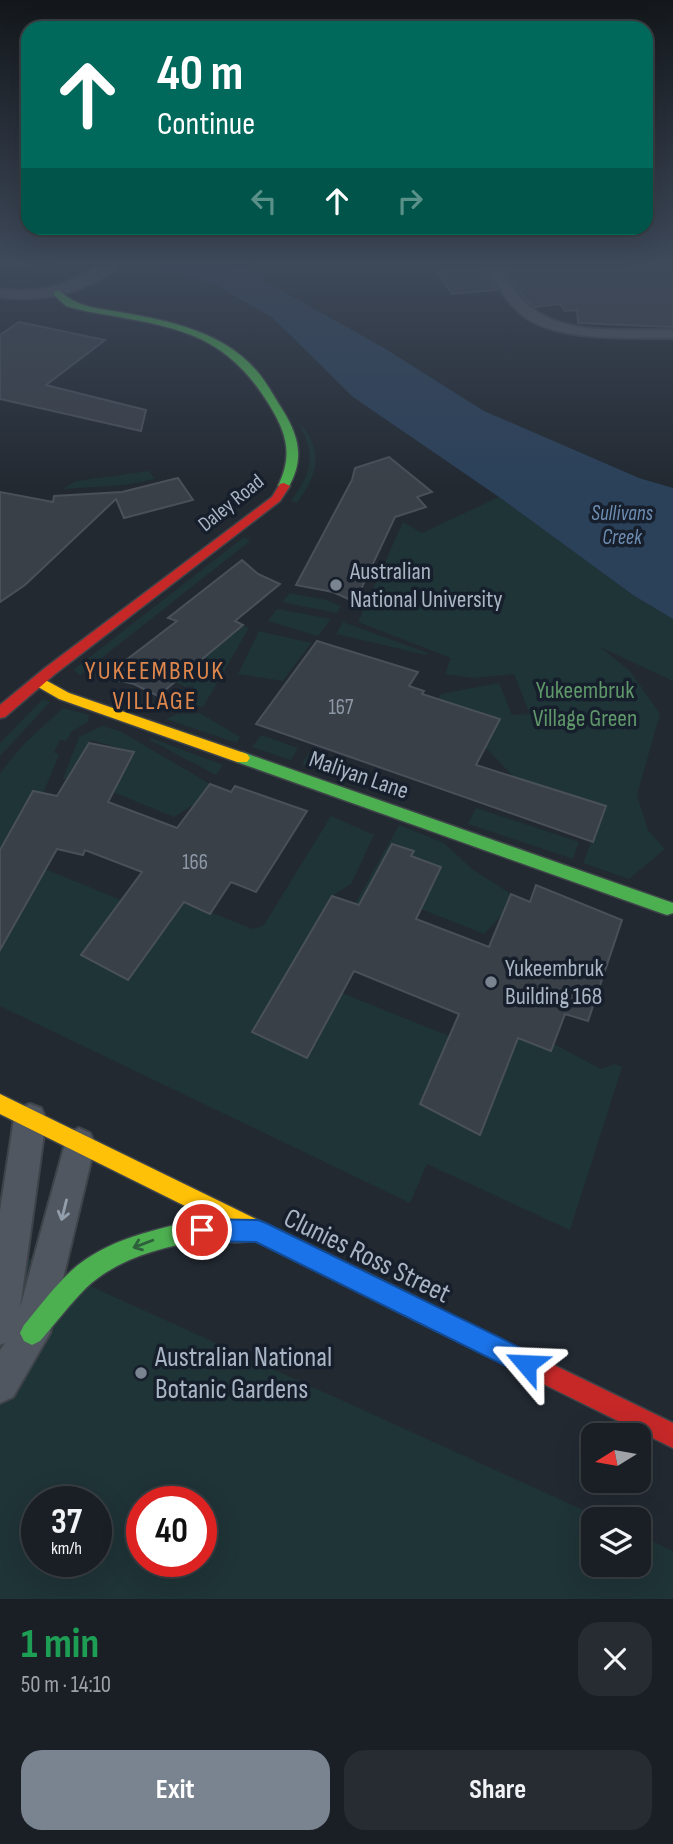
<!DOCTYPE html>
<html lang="en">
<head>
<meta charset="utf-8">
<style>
  body { margin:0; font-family:"Sofia Sans Condensed",sans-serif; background:#272c32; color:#f1f3f6; height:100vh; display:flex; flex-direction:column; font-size:26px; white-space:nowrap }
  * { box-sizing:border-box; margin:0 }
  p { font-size:23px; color:#9fa2a7 }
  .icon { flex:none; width:38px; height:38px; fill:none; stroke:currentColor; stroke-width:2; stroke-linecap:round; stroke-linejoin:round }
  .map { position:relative; height:1599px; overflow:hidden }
  .panel { display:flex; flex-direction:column; background:#1a1f25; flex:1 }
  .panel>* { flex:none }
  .guide { position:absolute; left:21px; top:21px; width:632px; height:214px; border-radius:21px; box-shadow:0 7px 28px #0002,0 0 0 2px #383d42; background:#00695c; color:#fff; overflow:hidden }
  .needle { width:46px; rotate:259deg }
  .controls { position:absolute; left:581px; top:1423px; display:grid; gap:14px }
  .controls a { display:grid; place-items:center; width:70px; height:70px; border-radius:14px; background:#1a1f25; box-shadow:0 7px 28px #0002,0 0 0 2px #383d42; font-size:35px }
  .speed { position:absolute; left:21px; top:1486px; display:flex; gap:14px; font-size:35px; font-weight:700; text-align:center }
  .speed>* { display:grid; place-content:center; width:91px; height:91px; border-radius:50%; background:#1a1f25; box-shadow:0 7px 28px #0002,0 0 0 2px #383d42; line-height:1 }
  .speed small { font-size:18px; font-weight:400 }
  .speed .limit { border:10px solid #d22; background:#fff; color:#111 }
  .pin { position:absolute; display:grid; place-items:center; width:60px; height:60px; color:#fff; margin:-30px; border:4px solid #fff; border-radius:50%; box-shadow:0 2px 7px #0007 }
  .me { position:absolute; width:77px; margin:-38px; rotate:296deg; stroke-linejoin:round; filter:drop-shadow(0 0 5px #0008) }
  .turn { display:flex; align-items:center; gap:24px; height:147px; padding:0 21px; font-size:32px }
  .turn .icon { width:91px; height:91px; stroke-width:2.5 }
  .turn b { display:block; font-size:49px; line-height:60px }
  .lanes { display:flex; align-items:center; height:66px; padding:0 21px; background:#0003; justify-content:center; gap:35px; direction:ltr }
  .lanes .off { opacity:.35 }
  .round { display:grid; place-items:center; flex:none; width:74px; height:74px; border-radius:21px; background:#272c32 }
  .summary { display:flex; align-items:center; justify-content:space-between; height:119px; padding:0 21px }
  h1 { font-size:42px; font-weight:700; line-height:52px; color:#1e9e55 }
  .button { display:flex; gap:14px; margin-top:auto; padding:14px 21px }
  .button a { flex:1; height:80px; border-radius:21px; background:#7a8491; color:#fff; font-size:28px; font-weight:700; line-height:80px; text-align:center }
  .button a+a { background:#272c32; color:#f1f3f6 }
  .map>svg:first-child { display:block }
</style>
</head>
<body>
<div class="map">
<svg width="673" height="1599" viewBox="0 0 673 1599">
  <rect width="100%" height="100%" fill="#222931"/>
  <g fill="#1f3437" fill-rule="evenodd">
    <path d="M0,262h96c-33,18 -58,30 -96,23z"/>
    <path d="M298,422c27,27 20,52 -1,81l-6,-2c22,-30 25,-46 7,-79z"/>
    <polygon points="149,471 155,479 125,485 63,489 76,481"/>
    <polygon points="499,497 633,595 673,619 673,681 600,647 630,671 660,714 637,795 648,830 665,849 629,879 583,863 605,806 514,777 485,747 499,719 438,699 441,694 499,683 512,715 530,714 514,674 473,678 445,674 451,658 358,622 403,522 422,533"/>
    <polygon points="244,537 250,541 80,675 73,670"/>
    <polygon points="290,593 326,600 341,606 337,613 282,602"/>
    <polygon points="277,609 331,619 318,636 268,621"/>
    <polygon points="343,622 428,653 426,655 336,634"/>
    <polygon points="243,625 249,628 203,707 194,706 191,701 199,699 193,686 185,687 175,682"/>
    <polygon points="259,631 311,643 283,681 238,674"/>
    <polygon points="43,699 50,702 0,756 0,743"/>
    <polygon points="63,708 89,715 88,722 72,731 66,741 60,740 54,752 59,755 43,793 33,791 0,850 0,773 23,745"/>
    <polygon points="200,713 240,737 237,743 166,719 177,714"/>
    <polygon points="102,726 120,731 210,784 196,803 174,817 113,792 133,752 91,740 66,779 63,779 79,737"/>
    <polygon points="261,735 298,748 291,760 252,747"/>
    <polygon points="151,738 223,765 216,775 150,740"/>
    <polygon points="310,752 372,773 365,786 302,764"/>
    <polygon points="476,808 579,842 573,859 468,824"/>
    <polygon points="331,816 374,835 351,884 332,896 342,993 449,1036 420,1103 480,1135 518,1038 550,1050 554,1044 601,1069 615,1064 622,1067 570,1230 427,1164 410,1203 0,1006 0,923 45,869 121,900 81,955 128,980 184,902 253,929 264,925"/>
    <polygon points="399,825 444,843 472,869 511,894 502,915 484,934 421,909 441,867 411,856 413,851 393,844 359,905 355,904"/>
    <path d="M0,1245l603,274h-10v45h46v-29l34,16v48h-673zM37,1502h59v59h-59zM142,1502h59v59h-59z"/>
  </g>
  <polygon fill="#2b415a" points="147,262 226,262 238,266 384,348 484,411 639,478 673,488 673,619 633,595 499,497 353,397 273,318 216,285"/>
  <g fill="#3a4048" stroke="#495059" stroke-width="2">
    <polygon points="431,262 481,262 497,290 452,294"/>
    <polygon points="499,262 673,262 673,327 578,323 577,310 565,311 560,304 534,307 516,288"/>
    <polygon points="19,322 105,340 46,385 146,410 141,431 0,399 0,335"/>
    <polygon points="389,457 432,492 417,497 426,507 395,517 355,602 333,592 296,585 352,480 355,468"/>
    <polygon points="178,478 193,500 124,518 116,499 25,585 0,602 0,492 53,502 54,496 122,492"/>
    <polygon points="242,560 258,574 280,584 235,621 243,625 158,696 134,684 104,677 177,621 168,618"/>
    <polygon points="317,641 418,672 409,686 424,691 422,694 500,719 476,765 606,806 593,842 256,724"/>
    <polygon points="89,743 134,752 108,802 177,828 210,784 231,792 235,786 307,811 256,892 231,882 210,914 184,902 128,980 81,955 142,872 85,850 83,855 57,849 0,950 0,850 33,791 57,796"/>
    <polygon points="392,844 414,851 411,856 441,867 416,919 489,947 511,894 530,902 536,885 622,920 588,1021 565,1014 551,1051 518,1038 480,1135 420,1104 459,1014 354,971 307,1058 252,1032 332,896 359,905"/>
  </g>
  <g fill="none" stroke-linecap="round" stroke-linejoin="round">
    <defs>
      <g id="street">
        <path d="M106,262h16c-31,31 -80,41 -122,35v-8c45,6 68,-5 106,-27z"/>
        <path d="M483,262h13c11,16 21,36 37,47 37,28 97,19 140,21v8c-43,-1 -117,5 -152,-24 -16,-14 -27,-34 -38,-52z"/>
        <polygon points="30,1104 41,1108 46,1119 20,1308 68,1133 79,1128 90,1133 95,1144 50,1333 13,1397 0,1403 0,1350 5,1343 0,1345 0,1211 14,1119 19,1108"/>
      </g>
      <g id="fast">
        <path d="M54,291h6c20,18 39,17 65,22 46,8 97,19 130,56 11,12 18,26 27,40 17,27 23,50 6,79l-10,-2c15,-31 9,-52 -8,-80 -38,-62 -77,-76 -146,-88 -20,-4 -39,-6 -58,-12l-12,-11z"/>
        <polygon points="242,752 673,903 673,913 667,915 661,913 237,762 234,758"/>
        <path d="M202,1219l45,1 8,3 3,8 -3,8c-17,7 -36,0 -54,2 -39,5 -86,19 -115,47 -16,16 -31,36 -46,53l-8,4 -8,-4 -4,-8 4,-8c15,-18 30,-38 47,-54 35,-32 86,-42 131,-52z"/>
      </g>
      <g id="slow">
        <polygon points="38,676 69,693 247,754 250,758 247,762 237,762 59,699 33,684 31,681"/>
        <polygon points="0,1094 416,1297 419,1305 416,1313 408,1316 400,1313 0,1114"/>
      </g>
      <g id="jam">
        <polygon points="284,483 290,486 280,501 55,674 5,717 0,718 0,705 45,668 272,497 280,484"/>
        <polygon points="408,1294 673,1423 673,1448 400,1313 397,1305 400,1297"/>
      </g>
    </defs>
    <use href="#street" stroke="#3f444a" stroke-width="4"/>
    <use href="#fast" stroke="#3f444a" stroke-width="3"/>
    <use href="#slow" stroke="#3f444a" stroke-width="3"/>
    <use href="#jam" stroke="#3f444a" stroke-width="3"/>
    <use href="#street" fill="#515760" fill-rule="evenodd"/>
    <use href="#fast" fill="#4caf50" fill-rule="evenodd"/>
    <use href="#slow" fill="#ffc107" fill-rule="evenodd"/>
    <use href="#jam" fill="#c62828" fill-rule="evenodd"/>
  </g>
  <defs><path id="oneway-shaft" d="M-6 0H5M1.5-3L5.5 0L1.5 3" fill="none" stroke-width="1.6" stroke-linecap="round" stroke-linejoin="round" transform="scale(1.75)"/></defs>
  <use stroke="#939eac" href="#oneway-shaft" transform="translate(64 1210) rotate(104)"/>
  <use stroke="#2e603c" href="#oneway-shaft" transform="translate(143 1244) rotate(159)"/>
  <linearGradient id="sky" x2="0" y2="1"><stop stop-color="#13171b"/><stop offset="0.54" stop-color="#3e495a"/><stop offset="1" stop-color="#3e495a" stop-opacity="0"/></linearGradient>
  <rect width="673" height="486" fill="url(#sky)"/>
  <polygon fill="#1a73e8" stroke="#114b97" stroke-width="2" points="202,1219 258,1220 266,1223 535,1355 538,1364 535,1372 526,1376 518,1372 256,1242 202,1241 194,1237 191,1230 194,1222"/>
  <g fill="#7a8491" stroke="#161f2b" stroke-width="2.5">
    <circle cx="336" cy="585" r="7"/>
    <circle cx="491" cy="982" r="7"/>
    <circle cx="141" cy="1373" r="7"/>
  </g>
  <g text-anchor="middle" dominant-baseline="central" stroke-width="7" stroke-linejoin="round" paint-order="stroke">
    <g font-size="21" fill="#a9b5c5" stroke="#161f2b">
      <text transform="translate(231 503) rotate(-39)">Daley Road</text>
    </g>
    <g font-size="21" font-style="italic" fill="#6e8db2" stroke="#161f2b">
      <text x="622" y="513">Sullivans<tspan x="622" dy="24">Creek</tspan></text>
    </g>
    <g font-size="21" fill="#8d98a6">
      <text x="341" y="707">167</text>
      <text x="195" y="862">166</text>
    </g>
    <g font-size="24" fill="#a9b5c5" stroke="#161f2b" text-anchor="start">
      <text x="350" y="571">Australian<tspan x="350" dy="28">National University</tspan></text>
      <text x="505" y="968">Yukeembruk<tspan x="505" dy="28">Building 168</tspan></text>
    </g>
    <g font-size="24" fill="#5f976a" stroke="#161f2b">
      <text x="585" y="690">Yukeembruk<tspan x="585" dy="28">Village Green</tspan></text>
    </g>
    <g font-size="24" fill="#a9b5c5" stroke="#161f2b">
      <text transform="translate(359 775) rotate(19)">Maliyan Lane</text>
    </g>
    <g font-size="26" letter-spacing="2" fill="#de864c" stroke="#161f2b">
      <text x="155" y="671">YUKEEMBRUK<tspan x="155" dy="30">VILLAGE</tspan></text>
    </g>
    <g font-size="28" fill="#a9b5c5" stroke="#161f2b">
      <text transform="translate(367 1256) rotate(26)">Clunies Ross Street</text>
    </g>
    <g font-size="28" fill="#a9b5c5" stroke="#161f2b" text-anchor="start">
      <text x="155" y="1357">Australian National<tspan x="155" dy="32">Botanic Gardens</tspan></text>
    </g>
  </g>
</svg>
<div class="controls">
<a><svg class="needle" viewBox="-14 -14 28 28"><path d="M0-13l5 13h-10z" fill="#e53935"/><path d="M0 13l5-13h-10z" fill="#9fa2a7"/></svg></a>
<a><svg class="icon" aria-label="layers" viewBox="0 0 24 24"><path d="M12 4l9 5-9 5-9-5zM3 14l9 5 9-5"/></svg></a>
</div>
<div class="speed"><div>37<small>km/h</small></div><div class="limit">40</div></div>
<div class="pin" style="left:202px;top:1230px;background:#d93025"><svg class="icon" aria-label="arrive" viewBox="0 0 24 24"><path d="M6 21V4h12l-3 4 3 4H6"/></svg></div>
<svg class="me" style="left:526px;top:1364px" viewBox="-20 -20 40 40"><path d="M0-17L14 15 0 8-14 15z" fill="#1a73e8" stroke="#fff" stroke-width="4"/></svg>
<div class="guide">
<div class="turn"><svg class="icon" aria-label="ahead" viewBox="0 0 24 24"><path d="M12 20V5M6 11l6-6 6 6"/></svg><div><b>40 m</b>Continue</div></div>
<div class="lanes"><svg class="icon off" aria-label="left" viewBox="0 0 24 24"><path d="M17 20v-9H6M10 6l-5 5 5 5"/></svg><svg class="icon" aria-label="ahead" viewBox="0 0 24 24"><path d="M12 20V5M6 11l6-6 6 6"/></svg><svg class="icon off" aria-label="right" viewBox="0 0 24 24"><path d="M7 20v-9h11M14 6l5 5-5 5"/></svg></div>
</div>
</div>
<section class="panel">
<div class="summary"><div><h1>1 min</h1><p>50 m · 14:10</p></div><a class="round"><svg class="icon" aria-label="close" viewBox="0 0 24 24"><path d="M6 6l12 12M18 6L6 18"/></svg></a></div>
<div class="button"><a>Exit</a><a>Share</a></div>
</section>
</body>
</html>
